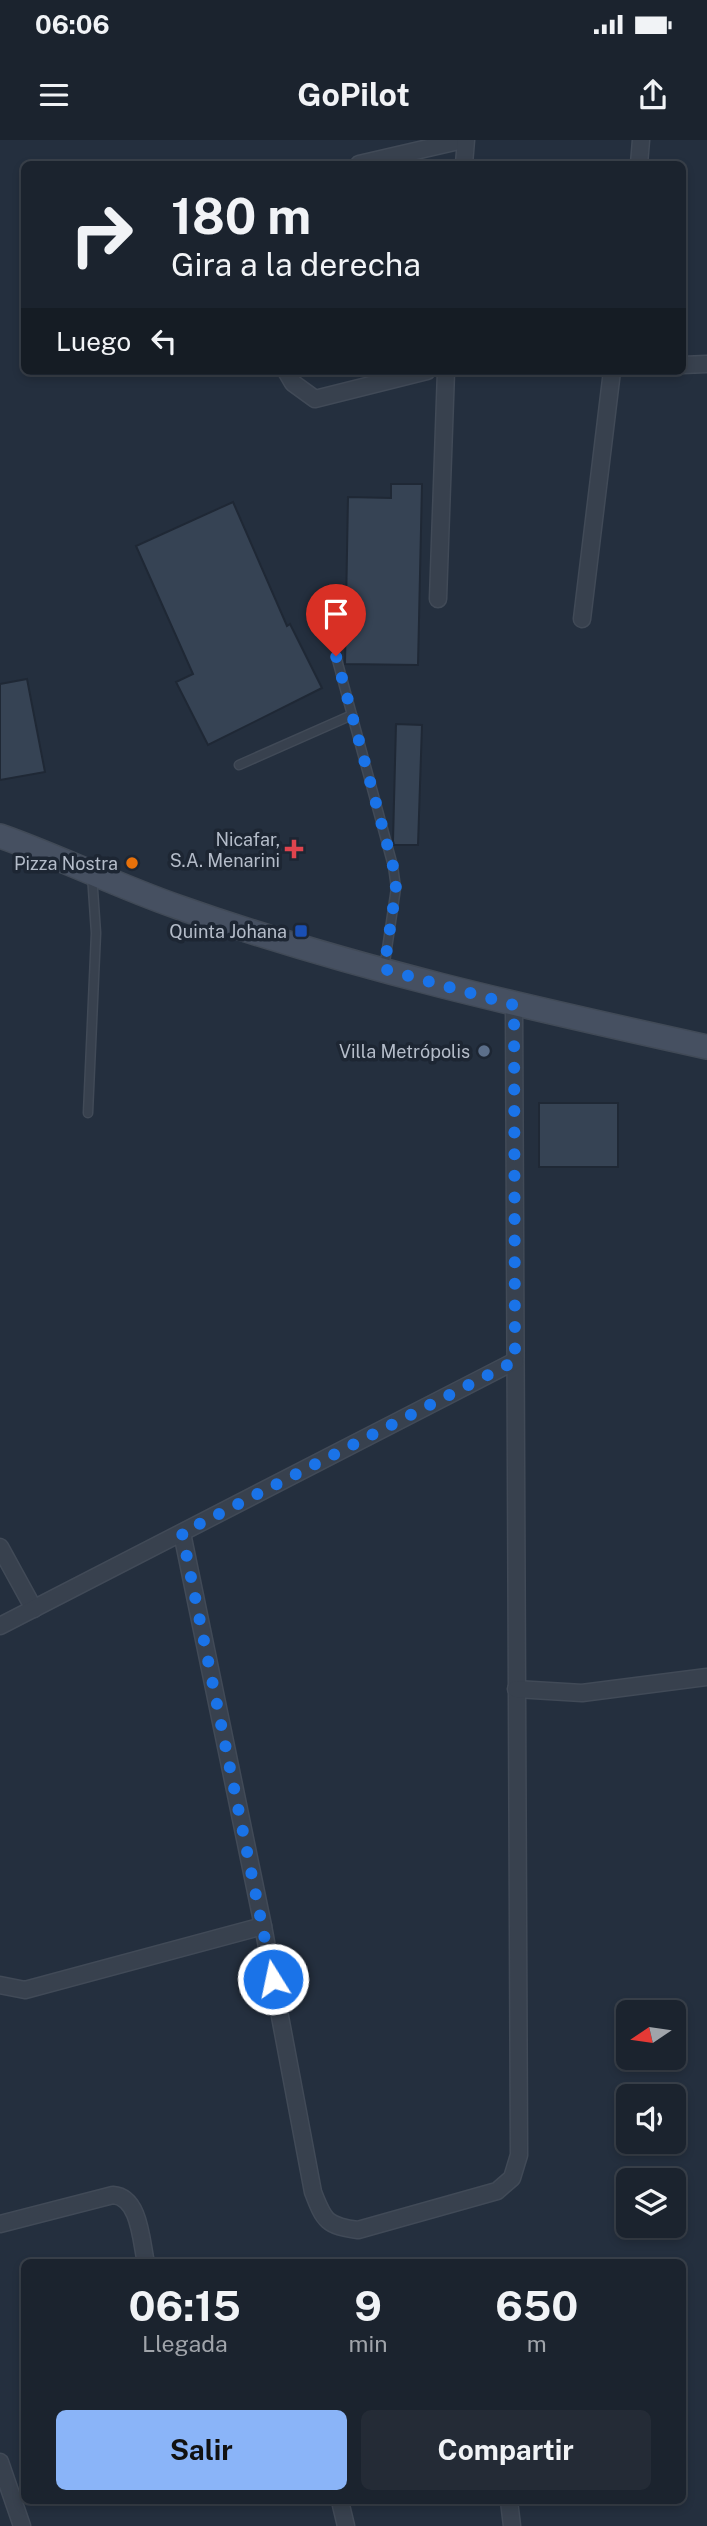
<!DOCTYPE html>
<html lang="es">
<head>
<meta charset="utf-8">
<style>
  body { margin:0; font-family:"Public Sans",sans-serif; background:#242b36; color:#f1f3f6; height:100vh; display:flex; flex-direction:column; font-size:26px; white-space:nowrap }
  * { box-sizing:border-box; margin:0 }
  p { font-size:23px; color:#a0a4aa }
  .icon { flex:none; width:38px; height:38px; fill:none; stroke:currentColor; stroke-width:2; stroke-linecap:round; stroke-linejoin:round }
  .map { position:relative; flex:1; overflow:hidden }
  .panel { position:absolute; left:21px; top:2119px; width:665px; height:245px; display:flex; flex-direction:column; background:#1b232e; border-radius:10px; box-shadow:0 4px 10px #0003,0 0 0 2px #39404a }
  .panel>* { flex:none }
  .hud { position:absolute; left:21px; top:21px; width:665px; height:214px; border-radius:10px; box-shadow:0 4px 10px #0003,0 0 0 2px #39404a; background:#1b232e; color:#f1f3f6; overflow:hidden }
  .needle { width:46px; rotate:257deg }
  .buttons { position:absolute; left:616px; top:1860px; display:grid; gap:14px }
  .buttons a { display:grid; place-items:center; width:70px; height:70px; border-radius:10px; background:#1b232e; box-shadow:0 4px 10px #0003,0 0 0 2px #39404a; font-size:35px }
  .pin { position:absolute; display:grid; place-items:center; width:60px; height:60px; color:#fff; margin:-72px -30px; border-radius:50% 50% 50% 0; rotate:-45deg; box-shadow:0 0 7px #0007 }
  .pin .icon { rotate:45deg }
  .me { position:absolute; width:77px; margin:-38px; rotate:350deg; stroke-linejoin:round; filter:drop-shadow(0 0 5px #0008) }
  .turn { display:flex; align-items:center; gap:24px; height:147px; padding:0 35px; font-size:32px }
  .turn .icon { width:91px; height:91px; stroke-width:2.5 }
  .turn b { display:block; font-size:49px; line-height:60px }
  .then { display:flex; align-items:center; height:66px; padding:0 35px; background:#0003; gap:14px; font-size:26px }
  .eta { display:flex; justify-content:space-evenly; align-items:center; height:119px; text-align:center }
  .eta b { font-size:42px; font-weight:700; line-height:49px }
  .primary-button { display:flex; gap:14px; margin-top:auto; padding:14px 35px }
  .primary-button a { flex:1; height:80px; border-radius:10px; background:#8ab4f8; color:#111; font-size:28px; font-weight:700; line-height:80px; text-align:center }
  .primary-button a+a { background:#242b36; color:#f1f3f6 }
  .status { display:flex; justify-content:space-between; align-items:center; height:49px; padding:0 35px; background:#1b232e; direction:ltr }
  .status svg { height:19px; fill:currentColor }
  header { display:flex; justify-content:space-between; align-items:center; height:91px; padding:0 35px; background:#1b232e; font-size:32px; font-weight:700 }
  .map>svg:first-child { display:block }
</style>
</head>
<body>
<div class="status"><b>06:06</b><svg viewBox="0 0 49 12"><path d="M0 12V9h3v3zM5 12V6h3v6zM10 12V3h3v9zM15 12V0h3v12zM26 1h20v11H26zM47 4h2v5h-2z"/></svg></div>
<header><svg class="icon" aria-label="menu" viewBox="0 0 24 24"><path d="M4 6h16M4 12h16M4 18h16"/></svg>GoPilot<svg class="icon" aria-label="share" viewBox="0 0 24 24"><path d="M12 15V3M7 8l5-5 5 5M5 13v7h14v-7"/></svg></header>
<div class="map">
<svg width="707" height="2386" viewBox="0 0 707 2386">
  <rect width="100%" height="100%" fill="#242f3e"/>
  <g fill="#364354" stroke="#1f2835" stroke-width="2">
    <polygon points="391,344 422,344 418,525 345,524 348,357 391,358"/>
    <polygon points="233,362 287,486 290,484 322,548 208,605 176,542 193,534 136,406"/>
    <polygon points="27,539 45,632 0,640 0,544"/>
    <polygon points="396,584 422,585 418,705 394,705 393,701"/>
    <rect x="539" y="963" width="79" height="64"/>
  </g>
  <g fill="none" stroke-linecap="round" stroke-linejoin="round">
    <defs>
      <g id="lane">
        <polyline points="336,516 393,726 396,748 384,829"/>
        <polyline points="239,625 352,575"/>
        <polyline points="88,973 96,793 92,735"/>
      </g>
      <g id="street">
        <polyline points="359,24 463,0"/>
        <polyline points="464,24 466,0"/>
        <polyline points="639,24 641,0"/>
        <polyline points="682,225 707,224"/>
        <polyline points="286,231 293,243 315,259 427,231"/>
        <polyline points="438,459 446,231"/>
        <polyline points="582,479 612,231"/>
        <path d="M182,1393l81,393 50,266c11,29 14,34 45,38l139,-39 15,-13 7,-23 -5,-1150"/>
        <polyline points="0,1407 34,1469"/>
        <polyline points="0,1486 515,1221"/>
        <polyline points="516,1549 582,1553 707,1537"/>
        <polyline points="0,1845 25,1850 263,1786"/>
        <path d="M0,2084l113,-29c27,2 28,46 33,68"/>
        <polyline points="0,2322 22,2386"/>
        <polyline points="340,2361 346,2386"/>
        <polyline points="509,2361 512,2386"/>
      </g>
      <path id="secondary" d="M0,696c60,21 117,50 178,71 172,61 351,101 529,140"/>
    </defs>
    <use href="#lane" stroke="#414a57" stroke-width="11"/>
    <use href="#street" stroke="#414a57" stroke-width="19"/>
    <use href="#secondary" stroke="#414a57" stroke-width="26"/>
    <use href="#lane" stroke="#38414e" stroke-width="8"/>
    <use href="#street" stroke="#38414e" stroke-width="16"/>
    <use href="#secondary" stroke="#465061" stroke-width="23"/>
  </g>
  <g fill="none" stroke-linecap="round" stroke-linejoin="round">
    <polyline stroke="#1a73e8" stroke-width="12" stroke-dasharray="0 21.6" points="273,1839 182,1393 515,1221 514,865 384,829 396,748 393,726 336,516"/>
  </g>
  <path fill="#e0444e" stroke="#1d2633" stroke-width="2.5" d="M290.5 698.5h7v7h7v7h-7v7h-7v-7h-7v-7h7z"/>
  <circle fill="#e8710a" stroke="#1d2633" stroke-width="2.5" cx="132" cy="723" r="7"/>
  <rect fill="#1a4fb4" stroke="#1d2633" stroke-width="2.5" x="294" y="784" width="14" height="14" rx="3.5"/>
  <circle fill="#5c6f8a" stroke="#1d2633" stroke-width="2.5" cx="484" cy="911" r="7"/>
  <g text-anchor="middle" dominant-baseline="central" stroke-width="7" stroke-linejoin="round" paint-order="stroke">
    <g font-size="18" fill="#b4bcc9" stroke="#1d2633" text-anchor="end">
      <text x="280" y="699">Nicafar,<tspan x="280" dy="21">S.A. Menarini</tspan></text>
      <text x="118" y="723">Pizza Nostra</text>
      <text x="287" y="791">Quinta Johana</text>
      <text x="470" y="911">Villa Metrópolis</text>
    </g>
  </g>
</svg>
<div class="buttons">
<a><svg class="needle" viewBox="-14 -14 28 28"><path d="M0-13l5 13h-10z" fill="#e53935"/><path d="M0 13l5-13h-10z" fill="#a0a4aa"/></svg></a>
<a><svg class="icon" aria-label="sound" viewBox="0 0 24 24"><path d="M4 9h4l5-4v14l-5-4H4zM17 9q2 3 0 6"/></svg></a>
<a><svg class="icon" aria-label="layers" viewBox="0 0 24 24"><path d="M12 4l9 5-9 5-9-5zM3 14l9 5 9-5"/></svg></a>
</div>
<div class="pin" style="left:336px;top:516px;background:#d93025"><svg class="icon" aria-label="arrive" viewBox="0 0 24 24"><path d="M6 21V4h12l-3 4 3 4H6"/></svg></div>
<svg class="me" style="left:273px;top:1839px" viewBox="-20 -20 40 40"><circle r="17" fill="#1a73e8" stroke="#fff" stroke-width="3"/><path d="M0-11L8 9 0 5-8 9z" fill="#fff"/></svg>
<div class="hud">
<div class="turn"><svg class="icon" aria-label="right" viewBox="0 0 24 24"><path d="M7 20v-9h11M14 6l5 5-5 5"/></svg><div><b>180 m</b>Gira a la derecha</div></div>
<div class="then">Luego<svg class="icon" aria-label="left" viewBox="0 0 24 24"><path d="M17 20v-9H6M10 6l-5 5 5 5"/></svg></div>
</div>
<section class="panel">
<div class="eta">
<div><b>06:15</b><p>Llegada</p></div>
<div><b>9</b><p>min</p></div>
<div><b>650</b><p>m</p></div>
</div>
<div class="primary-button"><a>Salir</a><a>Compartir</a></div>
</section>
</div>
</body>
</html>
